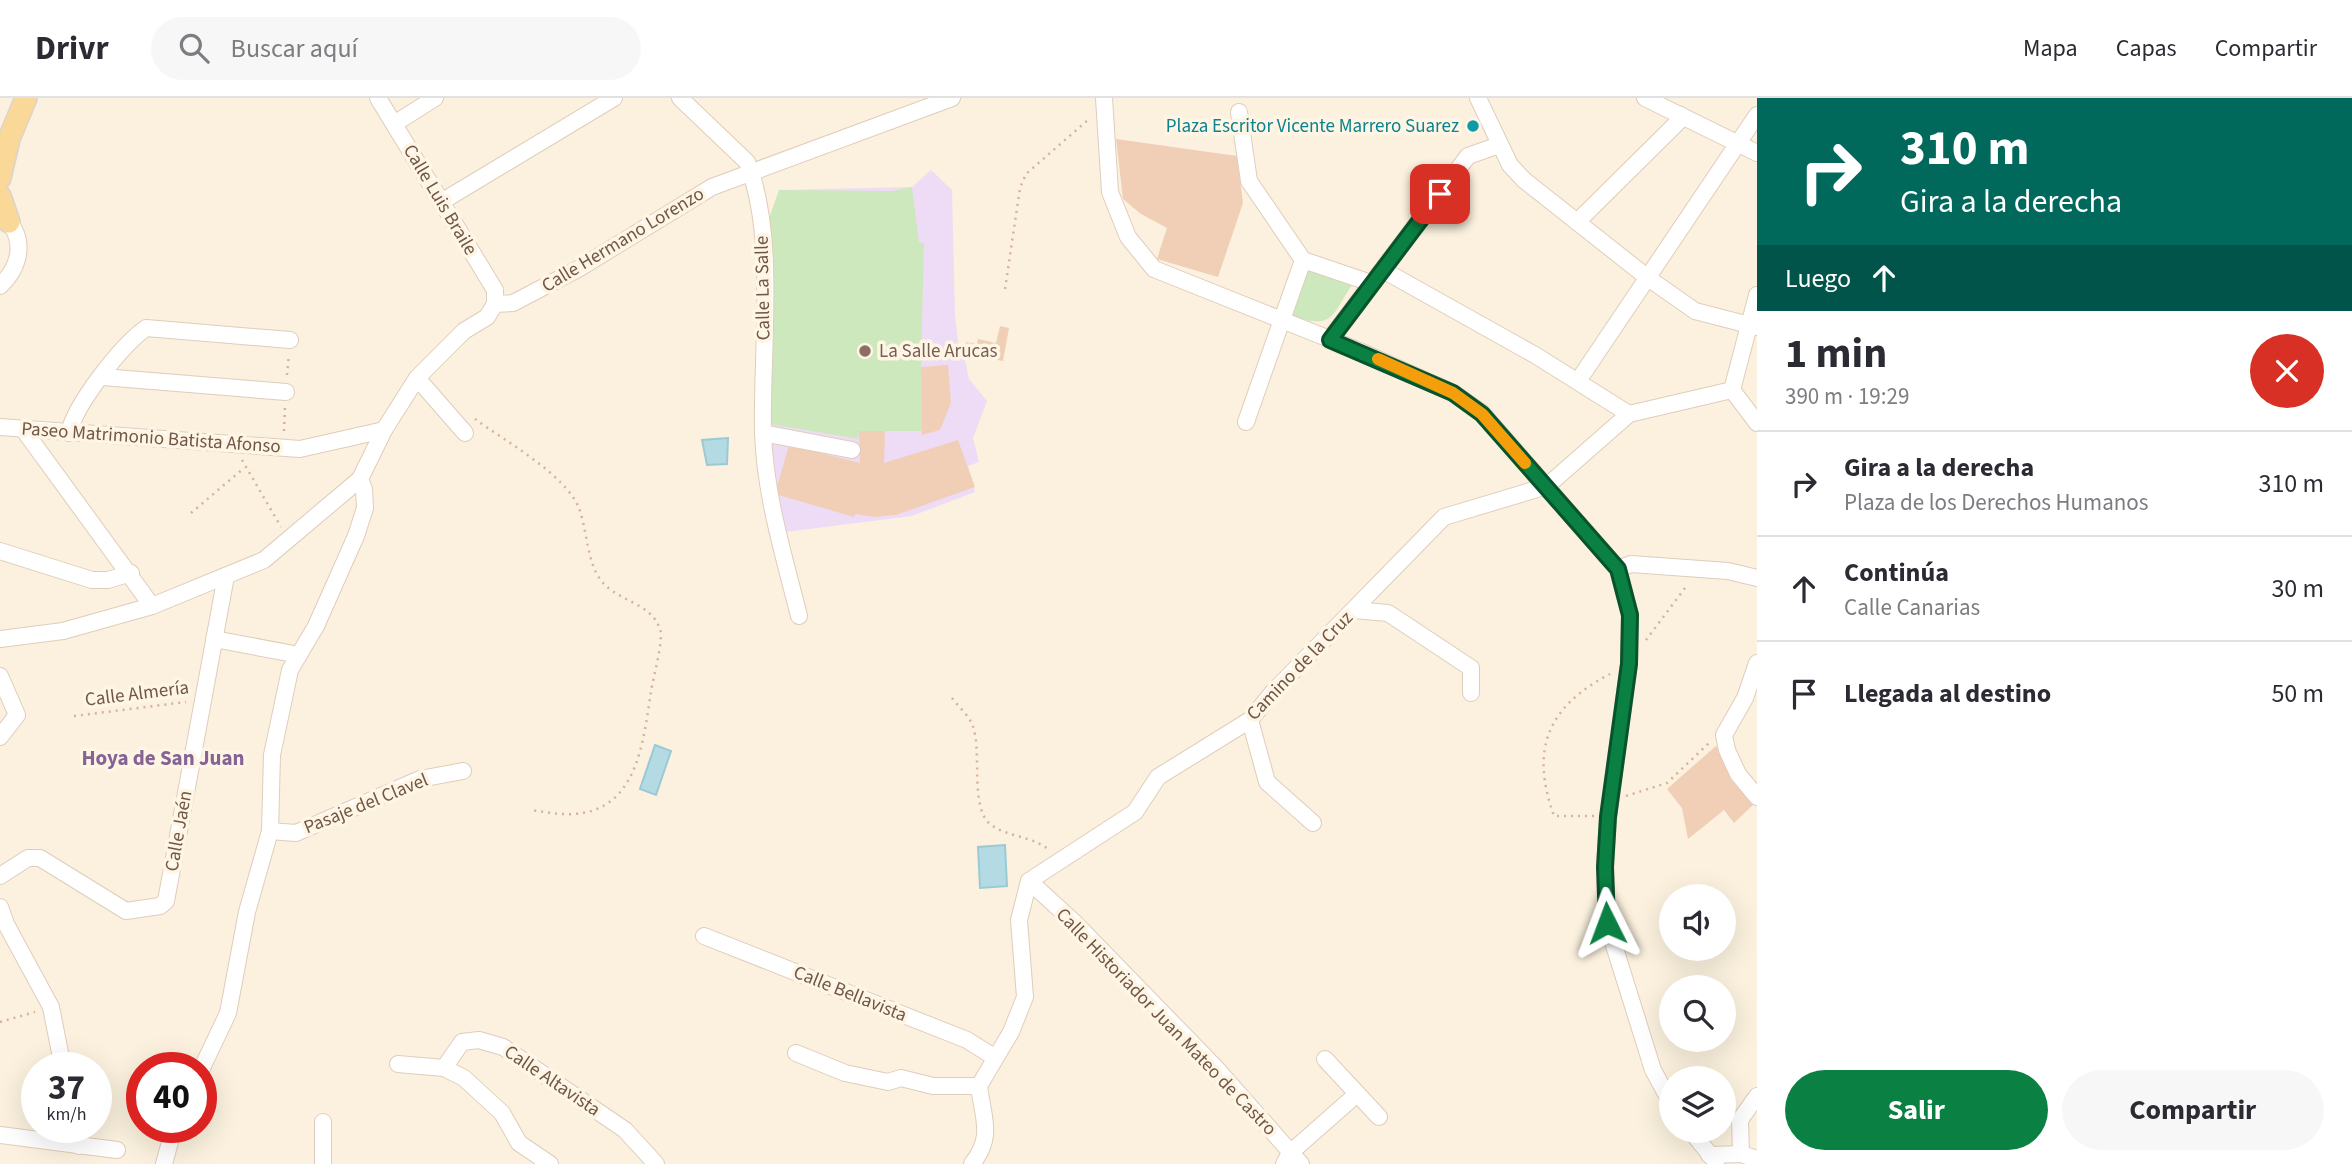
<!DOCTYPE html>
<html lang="es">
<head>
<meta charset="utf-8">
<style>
  body { margin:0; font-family:"Source Sans 3",sans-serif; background:#f7f7f7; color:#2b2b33; height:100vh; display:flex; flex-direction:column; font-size:26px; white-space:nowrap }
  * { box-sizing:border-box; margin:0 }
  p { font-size:23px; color:#7c7c81 }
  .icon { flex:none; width:38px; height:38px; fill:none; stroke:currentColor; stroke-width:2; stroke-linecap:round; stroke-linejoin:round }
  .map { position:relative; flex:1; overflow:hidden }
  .drawer { display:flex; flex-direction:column; background:#fff; width:595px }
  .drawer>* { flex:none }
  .hud { background:#00695c; color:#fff; overflow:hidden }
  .fabs { position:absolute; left:1659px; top:786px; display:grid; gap:14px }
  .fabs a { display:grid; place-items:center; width:77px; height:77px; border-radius:50%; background:#fff; box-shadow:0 7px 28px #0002; font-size:35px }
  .speed { position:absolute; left:21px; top:954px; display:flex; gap:14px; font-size:35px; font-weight:700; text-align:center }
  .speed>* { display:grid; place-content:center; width:91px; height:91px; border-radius:50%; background:#fff; box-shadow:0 7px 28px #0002; line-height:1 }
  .speed small { font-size:18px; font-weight:400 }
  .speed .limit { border:10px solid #d22; background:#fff; color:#111 }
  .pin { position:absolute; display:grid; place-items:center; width:60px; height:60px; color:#fff; margin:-30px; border-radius:14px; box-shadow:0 4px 10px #0006 }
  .me { position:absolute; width:77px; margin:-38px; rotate:357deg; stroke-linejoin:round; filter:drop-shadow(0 0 5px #0008) }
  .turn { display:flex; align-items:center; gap:24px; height:147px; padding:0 28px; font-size:32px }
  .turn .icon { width:91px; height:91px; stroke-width:2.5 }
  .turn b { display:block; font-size:49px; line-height:60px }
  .then { display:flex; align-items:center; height:66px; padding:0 28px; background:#0003; gap:14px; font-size:26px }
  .round { display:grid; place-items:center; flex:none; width:74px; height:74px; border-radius:37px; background:#f7f7f7 }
  .summary { display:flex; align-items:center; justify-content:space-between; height:119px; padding:0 28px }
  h1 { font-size:42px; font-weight:700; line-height:52px }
  .primary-button { display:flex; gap:14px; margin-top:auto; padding:14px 28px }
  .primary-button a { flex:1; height:80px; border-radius:42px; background:#0b8043; color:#fff; font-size:28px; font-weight:700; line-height:80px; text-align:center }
  .primary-button a+a { background:#f7f7f7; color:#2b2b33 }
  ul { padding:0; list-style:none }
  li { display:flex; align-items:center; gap:21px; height:105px; padding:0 28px; border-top:2px solid #e1e1e2 }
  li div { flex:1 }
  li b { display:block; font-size:26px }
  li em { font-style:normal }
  header { display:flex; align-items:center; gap:42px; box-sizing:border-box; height:98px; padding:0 35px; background:#fff; border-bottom:2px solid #e1e1e2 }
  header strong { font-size:33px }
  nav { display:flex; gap:38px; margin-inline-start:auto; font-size:24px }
  .search { width:490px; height:63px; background:#f7f7f7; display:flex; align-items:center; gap:18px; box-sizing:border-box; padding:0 24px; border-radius:38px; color:#7c7c81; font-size:26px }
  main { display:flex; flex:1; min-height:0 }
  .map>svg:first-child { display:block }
</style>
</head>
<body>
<header>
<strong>Drivr</strong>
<div class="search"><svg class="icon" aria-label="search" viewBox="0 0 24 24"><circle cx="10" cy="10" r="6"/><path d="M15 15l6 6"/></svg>Buscar aquí</div>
<nav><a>Mapa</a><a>Capas</a><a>Compartir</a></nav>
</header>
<main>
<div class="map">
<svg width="1757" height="1066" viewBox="0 0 1757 1066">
  <rect width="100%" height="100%" fill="#fbf1de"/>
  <polygon fill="#eedcf7" points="931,72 952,92 955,217 959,251 964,256 969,281 987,303 973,340 979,364 968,368 975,394 912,418 785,434 768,331 779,92 912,89"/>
  <g fill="#cee8be">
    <polygon points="912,89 919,144 924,146 921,269 922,333 859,333 858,341 770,326 768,123 779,92 891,93"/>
    <path d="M1315,170l34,12 3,5c-21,31 -18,44 -58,32l-3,-8 13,-35z"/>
  </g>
  <g fill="#b4dbe4" stroke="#9acad5" stroke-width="2">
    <polygon points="728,340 727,366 707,367 702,342"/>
    <polygon points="655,647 671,653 656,697 640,691"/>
    <polygon points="1005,747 1007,788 980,790 978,749"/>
  </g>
  <g fill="#f0cfb6">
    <polygon points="1116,41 1237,58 1243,105 1218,179 1157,161 1167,130 1141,116 1123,101"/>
    <polygon points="1000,228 1009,230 1003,263 964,256 966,244 977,246 978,241 996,245"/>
    <polygon points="948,267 951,305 940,332 922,337 921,269"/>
    <polygon points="859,333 885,333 884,365 958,342 975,389 896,417 874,419 855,416 854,419 775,396 789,347 860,365"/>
    <polygon points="1716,648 1732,677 1754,706 1734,725 1724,712 1688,741 1682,710 1667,691"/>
  </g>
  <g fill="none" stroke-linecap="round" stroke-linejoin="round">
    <defs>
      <g id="minor">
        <polyline points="378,0 495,192 495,206"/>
        <path d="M680,0l67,64c30,74 14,190 16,271 2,62 21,123 36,183"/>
        <polyline points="1104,0 1110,94 1128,139 1154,171 1362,254 1453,295 1482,315 1618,471 1630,517 1629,566 1608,719 1605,769 1607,825 1653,972 1671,1005"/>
        <polyline points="1478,0 1510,67 1524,82 1648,180 1695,213 1757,229"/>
        <polyline points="1645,0 1757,55"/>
        <polyline points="1239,14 1249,83 1303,162"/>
        <polyline points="394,26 435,0"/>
        <polyline points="441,104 614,0"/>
        <polyline points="1577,124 1678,24 1681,17"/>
        <polyline points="1303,162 1371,185"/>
        <polyline points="1383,172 1535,257 1629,316"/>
        <path d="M0,188c21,-20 27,-49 3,-70"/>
        <polyline points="495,206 513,205 578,171 712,89 952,0"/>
        <polyline points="1330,241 1468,58 1499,47"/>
        <polyline points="103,279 286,294"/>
        <polyline points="417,280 465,335"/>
        <polyline points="1578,283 1757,17"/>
        <polyline points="1732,292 1757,197"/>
        <polyline points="1732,292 1757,325"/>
        <polyline points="1246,324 1303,162"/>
        <polyline points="0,329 300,351 384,332"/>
        <polyline points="23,331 152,508"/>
        <path d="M69,335c6,-29 53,-88 77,-105l144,12"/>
        <polyline points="763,335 852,352"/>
        <polyline points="0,453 92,482 108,482 131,475"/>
        <polyline points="1618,471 1631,466 1728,473 1757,480"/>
        <polyline points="1354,512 1388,515 1471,570 1471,595"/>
        <polyline points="0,541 63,533 152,508 264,462 360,381 384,332 417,280 464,233 487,219 495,206"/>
        <polyline points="214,541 299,557"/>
        <polyline points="1757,565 1745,600 1724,637 1727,652 1738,676 1757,699"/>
        <polyline points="0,578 17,617 0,639"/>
        <polyline points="1250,622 1267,684 1313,725"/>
        <polyline points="270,733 296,735 420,681 463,673"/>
        <polyline points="0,778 28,760 40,760 126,813 160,808 166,803 226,478"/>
        <polyline points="1029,783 1076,826 1216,970 1301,1066"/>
        <polyline points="0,809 6,826 51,909 63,970"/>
        <polyline points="704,838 967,942 994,959"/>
        <polyline points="796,955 845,975 888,984 901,980 933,988 979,988"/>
        <polyline points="1325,961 1379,1019"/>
        <polyline points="398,966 444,970 464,980 502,1015 519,1045 550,1066"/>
        <polyline points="444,970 462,944 479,942 503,949 625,1032 656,1066"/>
        <polyline points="201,972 228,915 247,814 270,733 272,657 290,572 316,528 356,438 365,410 364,391 360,381"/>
        <polyline points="75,1029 79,1048"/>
        <polyline points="1690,1032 1716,1064"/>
        <polyline points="0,1037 117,1052"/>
        <polyline points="1741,1056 1740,1022 1757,998"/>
        <polyline points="1709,1057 1741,1056 1757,1061"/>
        <polyline points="164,1066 174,1029"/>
        <polyline points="323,1066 323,1024"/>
        <path d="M972,1066c22,-28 11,-45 7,-78l32,-54 14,-35 -6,-77 10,-39 106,-69 23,-35 92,-57 23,-28 171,-175 103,-31 82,-72 103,-24"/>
        <polyline points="1284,1066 1290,1055 1357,996"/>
      </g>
      <g id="major">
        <polyline points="0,80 9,41 26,0"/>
        <polyline points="0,98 9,124"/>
      </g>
    </defs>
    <use href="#minor" stroke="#dfcdbb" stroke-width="18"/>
    <use href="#major" stroke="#dad3cf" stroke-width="24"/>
    <g stroke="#d4b39a" stroke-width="2.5" stroke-dasharray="2 5" stroke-linecap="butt">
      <polyline points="1005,191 1020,90 1026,76 1089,21"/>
      <polyline points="287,277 289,256"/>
      <path d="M475,321c30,22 90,55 104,89 8,22 8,53 21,71 16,23 50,22 60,50 4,11 -7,49 -9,63 -8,49 -13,118 -77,122 -14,1 -29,-2 -43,-4"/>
      <polyline points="284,333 285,309"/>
      <polyline points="242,362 281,429"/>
      <polyline points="191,415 244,370"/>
      <polyline points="1646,542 1688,486"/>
      <path d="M952,600c6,8 16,17 20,26 11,25 -3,82 18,100 16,13 43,12 59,26"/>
      <polyline points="74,618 186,604"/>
      <polyline points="1626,698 1667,685 1709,645"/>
      <path d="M1594,718h-40c-24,-67 -7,-109 56,-142"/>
      <polyline points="0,924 35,914"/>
    </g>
    <use href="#minor" stroke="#fff" stroke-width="16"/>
    <use href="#major" stroke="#fad897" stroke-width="21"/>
  </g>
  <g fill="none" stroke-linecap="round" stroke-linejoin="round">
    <defs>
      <polyline id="route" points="1440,96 1330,242 1453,295 1482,316 1618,471 1630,517 1629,566 1608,719 1605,769 1607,825"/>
    </defs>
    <use href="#route" stroke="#07532c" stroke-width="18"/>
    <use href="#route" stroke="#0b8043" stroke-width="12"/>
    <polyline stroke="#f59e0b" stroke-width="12" points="1378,261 1453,295 1482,316 1525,365"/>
  </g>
  <circle fill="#0f9aa8" stroke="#fff5e4" stroke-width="2.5" cx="1473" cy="28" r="7"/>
  <circle fill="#8d6e63" stroke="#fff5e4" stroke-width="2.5" cx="865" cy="253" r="7"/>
  <g text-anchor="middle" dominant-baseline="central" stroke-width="7" stroke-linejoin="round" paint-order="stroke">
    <g font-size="19" fill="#0d838f" stroke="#fff5e4" text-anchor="end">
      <text x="1459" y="28">Plaza Escritor Vicente Marrero Suarez</text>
    </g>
    <g font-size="19" fill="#705747" stroke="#fff5e4">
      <text transform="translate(440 102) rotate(59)">Calle Luis Braile</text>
      <text transform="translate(623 142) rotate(-31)">Calle Hermano Lorenzo</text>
      <text transform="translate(763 190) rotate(-91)">Calle La Salle</text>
      <text transform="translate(151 340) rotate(4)">Paseo Matrimonio Batista Afonso</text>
      <text transform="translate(1300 568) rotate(-46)">Camino de la Cruz</text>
      <text transform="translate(137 596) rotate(-7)">Calle Almería</text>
      <text transform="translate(366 706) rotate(-22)">Pasaje del Clavel</text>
      <text transform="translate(179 733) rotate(-80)">Calle Jaén</text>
      <text transform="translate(850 896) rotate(22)">Calle Bellavista</text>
      <text transform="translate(1166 924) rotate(46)">Calle Historiador Juan Mateo de Castro</text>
      <text transform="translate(552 983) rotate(34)">Calle Altavista</text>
    </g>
    <g font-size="19" fill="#785e54" stroke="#fff5e4" text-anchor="start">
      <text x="879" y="253">La Salle Arucas</text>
    </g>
    <g font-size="21" font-weight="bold" fill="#856394" stroke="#fff5e4">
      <text x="163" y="660">Hoya de San Juan</text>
    </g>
  </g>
</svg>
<div class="fabs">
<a><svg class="icon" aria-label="sound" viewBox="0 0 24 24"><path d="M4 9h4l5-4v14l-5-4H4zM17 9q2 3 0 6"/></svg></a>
<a><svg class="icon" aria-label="search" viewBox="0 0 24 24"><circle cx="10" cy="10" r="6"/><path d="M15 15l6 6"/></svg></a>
<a><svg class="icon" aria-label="layers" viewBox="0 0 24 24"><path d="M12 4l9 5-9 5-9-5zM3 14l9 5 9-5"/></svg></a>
</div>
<div class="speed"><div>37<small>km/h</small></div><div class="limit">40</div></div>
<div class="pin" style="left:1440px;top:96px;background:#d93025"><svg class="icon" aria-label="arrive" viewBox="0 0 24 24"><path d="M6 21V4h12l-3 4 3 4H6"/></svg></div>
<svg class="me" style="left:1607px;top:825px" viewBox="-20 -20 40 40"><path d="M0-17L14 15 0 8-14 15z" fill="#0b8043" stroke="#fff" stroke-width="4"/></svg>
</div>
<section class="drawer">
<div class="hud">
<div class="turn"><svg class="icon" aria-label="right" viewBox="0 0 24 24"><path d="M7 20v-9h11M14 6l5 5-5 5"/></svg><div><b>310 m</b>Gira a la derecha</div></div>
<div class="then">Luego<svg class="icon" aria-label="ahead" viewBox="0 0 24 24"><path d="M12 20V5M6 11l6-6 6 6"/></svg></div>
</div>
<div class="summary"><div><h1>1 min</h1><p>390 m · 19:29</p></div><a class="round" style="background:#d93025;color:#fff"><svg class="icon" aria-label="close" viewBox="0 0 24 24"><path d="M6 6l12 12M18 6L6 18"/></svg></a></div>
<ul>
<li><svg class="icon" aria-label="right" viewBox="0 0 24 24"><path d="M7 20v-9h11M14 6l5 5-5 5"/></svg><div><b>Gira a la derecha</b><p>Plaza de los Derechos Humanos</p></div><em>310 m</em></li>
<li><svg class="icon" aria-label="ahead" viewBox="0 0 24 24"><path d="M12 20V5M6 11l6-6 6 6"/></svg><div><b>Continúa</b><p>Calle Canarias</p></div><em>30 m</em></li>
<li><svg class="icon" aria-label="arrive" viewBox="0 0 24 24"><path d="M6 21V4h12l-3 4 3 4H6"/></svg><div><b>Llegada al destino</b></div><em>50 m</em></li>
</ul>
<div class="primary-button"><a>Salir</a><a>Compartir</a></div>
</section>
</main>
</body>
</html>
